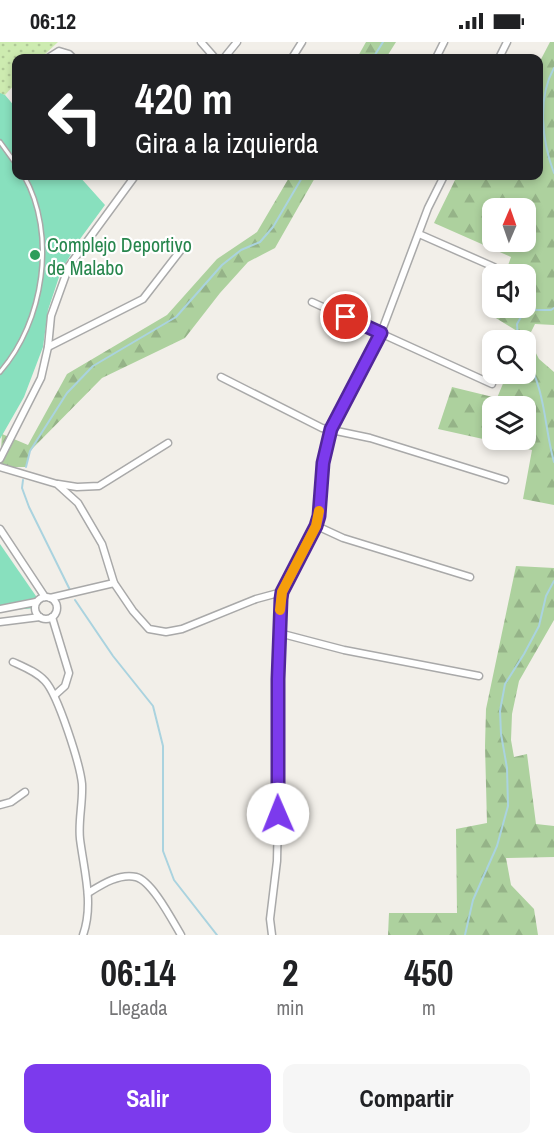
<!DOCTYPE html>
<html lang="es">
<head>
<meta charset="utf-8">
<style>
  body { margin:0; font-family:"Archivo Narrow",sans-serif; background:#f6f6f6; color:#202124; height:100vh; display:flex; flex-direction:column; font-size:22px; white-space:nowrap }
  * { box-sizing:border-box; margin:0 }
  p { font-size:20px; color:#757577 }
  .icon { flex:none; width:33px; height:33px; fill:none; stroke:currentColor; stroke-width:2; stroke-linecap:round; stroke-linejoin:round }
  .map { position:relative; height:893px; overflow:hidden }
  .side { display:flex; flex-direction:column; background:#fff; flex:1 }
  .side>* { flex:none }
  .top-card { position:absolute; left:12px; top:12px; width:531px; height:126px; border-radius:12px; box-shadow:0 3px 9px #0003; background:#202124; color:#fff; overflow:hidden }
  .needle { width:39px; rotate:2deg }
  .fabs { position:absolute; left:482px; top:156px; display:grid; gap:12px }
  .fabs a { display:grid; place-items:center; width:54px; height:54px; border-radius:12px; background:#fff; box-shadow:0 3px 9px #0003; font-size:30px }
  .pin { position:absolute; display:grid; place-items:center; width:51px; height:51px; color:#fff; margin:-26px; border:3px solid #fff; border-radius:50%; box-shadow:0 2px 6px #0007 }
  .me { position:absolute; width:66px; margin:-33px; rotate:359deg; stroke-linejoin:round; filter:drop-shadow(0 0 4px #0008) }
  .turn { display:flex; align-items:center; gap:21px; height:126px; padding:0 24px; font-size:27px }
  .turn .icon { width:78px; height:78px; stroke-width:2.5 }
  .turn b { display:block; font-size:42px; line-height:51px }
  .eta { display:flex; justify-content:space-evenly; align-items:center; height:102px; text-align:center }
  .eta b { font-size:36px; font-weight:700; line-height:42px }
  .primary-button { display:flex; gap:12px; margin-top:auto; padding:12px 24px }
  .primary-button a { flex:1; height:69px; border-radius:12px; background:#7c3aed; color:#fff; font-size:24px; font-weight:700; line-height:69px; text-align:center }
  .primary-button a+a { background:#f6f6f6; color:#202124 }
  .status { display:flex; justify-content:space-between; align-items:center; height:42px; padding:0 30px; background:#fff; direction:ltr }
  .status svg { height:16px; fill:currentColor }
  .map>svg:first-child { display:block }
</style>
</head>
<body>
<div class="status"><b>06:12</b><svg viewBox="0 0 49 12"><path d="M0 12V9h3v3zM5 12V6h3v6zM10 12V3h3v9zM15 12V0h3v12zM26 1h20v11H26zM47 4h2v5h-2z"/></svg></div>
<div class="map">
<svg width="554" height="893" viewBox="0 0 554 893">
  <defs>
    <pattern id="grass-dots" width="8" height="8" patternUnits="userSpaceOnUse" patternTransform="scale(1.5)"><rect width="8" height="8" fill="#cdebb0"/><path d="M2 2h.1M6 6h.1" fill="none" stroke="#b0c997" stroke-width="1.8" stroke-linecap="round"/></pattern>
    <pattern id="forest-firs" width="22" height="20" patternUnits="userSpaceOnUse" patternTransform="scale(1.5)"><rect width="22" height="20" fill="#add19e"/><path d="M5 1l3.5 6h-7zM16 11l3.5 6h-7z" fill="#95b388"/></pattern>
  </defs>
  <rect width="100%" height="100%" fill="#f2efe9"/>
  <polygon fill="url(#grass-dots)" points="0,0 58,0 41,16 16,16 16,41 5,53 0,52"/>
  <g fill="url(#forest-firs)" fill-rule="evenodd">
    <polygon points="366,0 396,0 386,16 357,16"/>
    <path d="M550,0h4v283l-19,-1 -7,14 11,21 15,13v133l-31,-6 9,-49 -94,-21 14,-42 45,11 10,-24h18v-34h-5l2,-6 -31,-19 2,-7h32v-34h-20l6,-17 -77,-34 23,-47h81l1,-113zM492,166h33v34h-33zM492,364h33v34h-33z"/>
    <polygon points="290,134 316,134 275,206 248,220 220,251 185,296 102,336 30,409 26,425 0,425 2,392 28,403 67,332 167,273 217,217 257,190"/>
    <polygon points="516,524 554,526 554,578 519,639 512,672 511,698 514,715 527,712 536,782 554,784 554,815 506,816 511,843 534,867 538,893 388,893 389,871 457,871 456,787 487,781 485,704 486,667"/>
  </g>
  <g fill="#88e0be">
    <polygon points="0,51 5,53 16,66 16,134 79,134 105,163 80,197 61,229 48,268 43,305 24,355 0,397"/>
    <polygon points="0,502 38,557 37,566 0,569"/>
  </g>
  <g fill="none" stroke-linecap="round" stroke-linejoin="round">
    <g stroke="#aad3df" stroke-width="2">
      <polyline points="373,16 383,0"/>
      <path d="M554,26c-17,30 -12,74 0,105"/>
      <polyline points="518,298 517,282 525,268 551,268 554,266"/>
      <path d="M525,315c21,32 19,70 29,105"/>
      <polyline points="26,425 30,409 67,351 93,324 176,275 222,223 241,208 260,200 273,185 303,134"/>
      <polyline points="23,438 22,446 29,465 71,550"/>
      <polyline points="75,558 113,614 153,664 163,704 163,809 174,838 217,893"/>
      <polyline points="465,893 473,858 497,804 508,764 507,726 501,692 500,669 505,642 524,612 539,584 546,554 554,539"/>
    </g>
    <defs>
      <g id="service">
        <polyline points="0,100 16,122"/>
        <path d="M0,330c44,-50 57,-138 24,-196"/>
      </g>
      <g id="minor">
        <polyline points="201,0 215,16"/>
        <polyline points="48,16 59,9 69,12 73,16"/>
        <polyline points="224,16 237,0"/>
        <polyline points="292,16 302,0"/>
        <polyline points="436,16 444,0"/>
        <polyline points="499,16 507,0"/>
        <polyline points="419,192 494,225"/>
        <polyline points="312,260 492,342"/>
        <polyline points="48,305 143,257 184,204"/>
        <polyline points="221,335 322,386 370,396 505,438"/>
        <polyline points="0,417 41,336 48,305 51,274 69,224 135,134"/>
        <polyline points="0,425 57,442 78,461 102,502 114,541 133,569 149,587 166,590 182,587 256,557 282,550"/>
        <polyline points="58,442 77,445 99,444 168,401"/>
        <polyline points="317,484 343,496 470,535"/>
        <polyline points="0,487 45,555"/>
        <circle cx="46" cy="566" r="11"/>
        <polyline points="50,556 114,541"/>
        <polyline points="0,567 36,560"/>
        <polyline points="52,575 69,631 65,644 55,653"/>
        <polyline points="0,580 40,575"/>
        <polyline points="279,591 344,608 479,634"/>
        <path d="M13,620c11,5 24,10 32,19 13,14 35,83 37,103 1,19 -4,37 -2,55 4,32 14,65 3,96"/>
        <polyline points="0,763 11,760 25,750"/>
        <path d="M88,851c13,-8 31,-20 48,-16 16,4 36,43 45,58"/>
        <polyline points="272,893 270,877 277,819 278,772 279,591 281,557 282,550 317,484 319,474 323,421 331,387 381,291 428,166 444,134"/>
      </g>
    </defs>
    <use href="#service" stroke="#a9a9a9" stroke-width="6"/>
    <use href="#minor" stroke="#a9a9a9" stroke-width="9"/>
    <use href="#service" stroke="#fff" stroke-width="3"/>
    <use href="#minor" stroke="#fff" stroke-width="6"/>
  </g>
  <g fill="none" stroke-linecap="round" stroke-linejoin="round">
    <defs>
      <polyline id="route" points="278,772 278,637 281,557 282,550 316,484 319,474 323,421 331,387 381,291 346,275"/>
    </defs>
    <use href="#route" stroke="#51269a" stroke-width="15"/>
    <use href="#route" stroke="#7c3aed" stroke-width="10"/>
    <polyline stroke="#f59e0b" stroke-width="10" points="280,568 282,550 316,484 319,469"/>
  </g>
  <circle fill="#2e9e5b" stroke="#fff" stroke-width="2" cx="35" cy="213" r="6"/>
  <g text-anchor="middle" dominant-baseline="central" stroke-width="4.5" stroke-linejoin="round" paint-order="stroke">
    <g font-size="20" fill="#27864d" stroke="#fff" text-anchor="start">
      <text x="47" y="202">Complejo Deportivo<tspan x="47" dy="23">de Malabo</tspan></text>
    </g>
  </g>
</svg>
<div class="fabs">
<a><svg class="needle" viewBox="-14 -14 28 28"><path d="M0-13l5 13h-10z" fill="#e53935"/><path d="M0 13l5-13h-10z" fill="#757577"/></svg></a>
<a><svg class="icon" aria-label="sound" viewBox="0 0 24 24"><path d="M4 9h4l5-4v14l-5-4H4zM17 9q2 3 0 6"/></svg></a>
<a><svg class="icon" aria-label="search" viewBox="0 0 24 24"><circle cx="10" cy="10" r="6"/><path d="M15 15l6 6"/></svg></a>
<a><svg class="icon" aria-label="layers" viewBox="0 0 24 24"><path d="M12 4l9 5-9 5-9-5zM3 14l9 5 9-5"/></svg></a>
</div>
<div class="pin" style="left:346px;top:275px;background:#d93025"><svg class="icon" aria-label="arrive" viewBox="0 0 24 24"><path d="M6 21V4h12l-3 4 3 4H6"/></svg></div>
<svg class="me" style="left:278px;top:772px" viewBox="-20 -20 40 40"><circle r="19" fill="#fff"/><path d="M0-13L10 11 0 6-10 11z" fill="#7c3aed"/></svg>
<div class="top-card">
<div class="turn"><svg class="icon" aria-label="left" viewBox="0 0 24 24"><path d="M17 20v-9H6M10 6l-5 5 5 5"/></svg><div><b>420 m</b>Gira a la izquierda</div></div>
</div>
</div>
<section class="side">
<div class="eta">
<div><b>06:14</b><p>Llegada</p></div>
<div><b>2</b><p>min</p></div>
<div><b>450</b><p>m</p></div>
</div>
<div class="primary-button"><a>Salir</a><a>Compartir</a></div>
</section>
</body>
</html>
